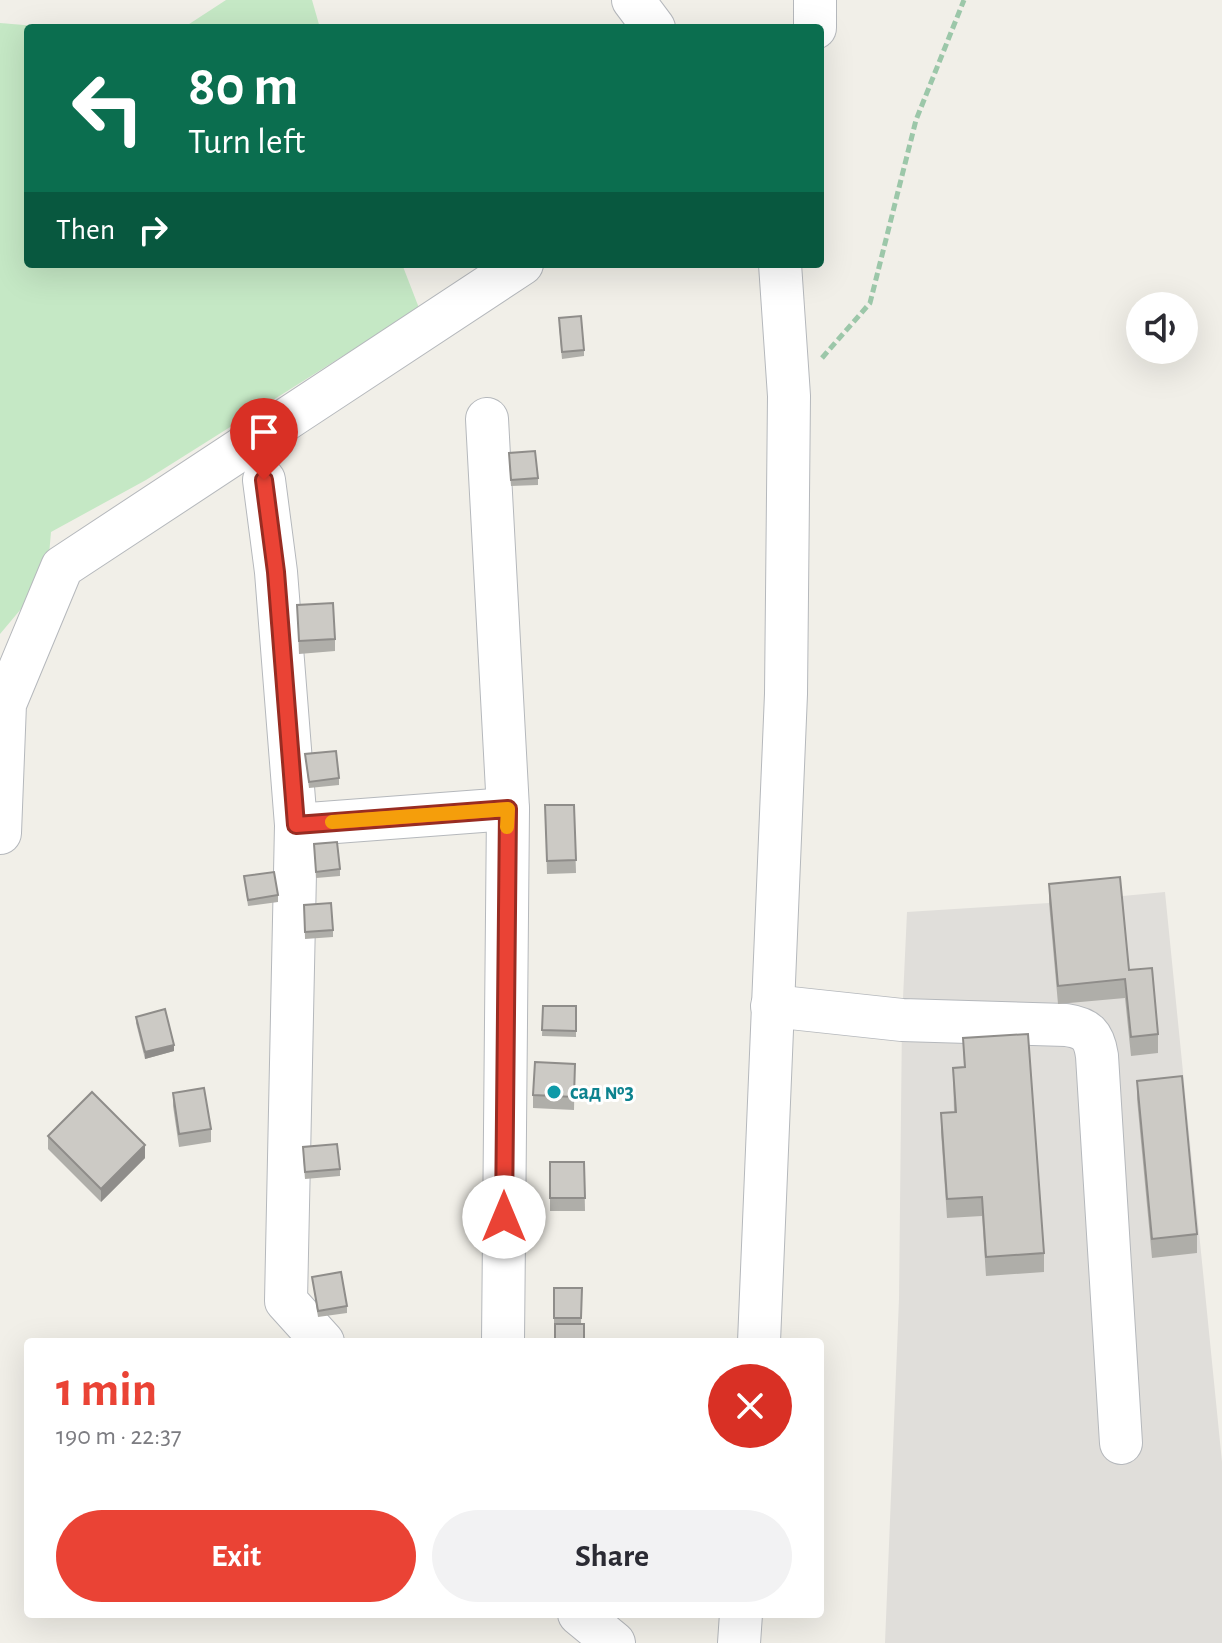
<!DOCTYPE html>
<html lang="en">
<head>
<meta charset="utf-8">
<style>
  body { margin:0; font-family:"Alegreya Sans",sans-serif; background:#f2f2f3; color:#2b2b33; height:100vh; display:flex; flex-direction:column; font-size:30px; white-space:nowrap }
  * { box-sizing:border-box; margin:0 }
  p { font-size:26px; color:#7c7c81 }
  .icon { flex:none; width:44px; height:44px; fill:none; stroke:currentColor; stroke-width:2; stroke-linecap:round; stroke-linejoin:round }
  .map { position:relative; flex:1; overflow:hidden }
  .side { position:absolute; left:24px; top:1338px; width:800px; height:280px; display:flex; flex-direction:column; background:#fff; border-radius:8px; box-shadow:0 8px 32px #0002 }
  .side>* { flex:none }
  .banner { position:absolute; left:24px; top:24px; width:800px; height:244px; border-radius:8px; box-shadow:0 8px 32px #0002; background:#0b6e4f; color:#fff; overflow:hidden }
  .fabs { position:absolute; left:1126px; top:292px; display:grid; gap:16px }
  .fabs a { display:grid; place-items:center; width:72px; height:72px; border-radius:50%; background:#fff; box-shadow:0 8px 32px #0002; font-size:40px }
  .pin { position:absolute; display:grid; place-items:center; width:68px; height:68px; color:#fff; margin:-82px -34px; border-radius:50% 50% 50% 0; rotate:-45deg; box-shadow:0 0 8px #0007 }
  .pin .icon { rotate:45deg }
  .me { position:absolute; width:88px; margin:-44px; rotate:0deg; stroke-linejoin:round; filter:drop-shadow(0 0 6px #0008) }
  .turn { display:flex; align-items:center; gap:28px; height:168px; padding:0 32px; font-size:36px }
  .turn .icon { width:104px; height:104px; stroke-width:2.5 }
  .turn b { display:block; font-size:56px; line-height:68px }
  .then { display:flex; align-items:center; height:76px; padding:0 32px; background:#0003; gap:16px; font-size:30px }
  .round { display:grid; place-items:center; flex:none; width:84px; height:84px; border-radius:42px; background:#f2f2f3 }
  .head { display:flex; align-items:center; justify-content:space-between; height:136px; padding:0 32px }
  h1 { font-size:48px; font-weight:700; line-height:60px; color:#ea4335 }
  .button { display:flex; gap:16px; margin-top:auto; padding:16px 32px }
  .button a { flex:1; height:92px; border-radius:48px; background:#ea4335; color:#fff; font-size:32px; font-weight:700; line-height:92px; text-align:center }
  .button a+a { background:#f2f2f3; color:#2b2b33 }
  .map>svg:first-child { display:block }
</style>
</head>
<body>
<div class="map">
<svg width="1222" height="1643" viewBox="0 0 1222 1643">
  <rect width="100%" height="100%" fill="#f1efe8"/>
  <polygon fill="#e0deda" points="1165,892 1222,1462 1222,1643 885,1643 899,1299 902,1020 907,912 1049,903"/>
  <g fill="#c5e8c5">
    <polygon points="226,0 312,0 320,28 183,28"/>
    <polygon points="0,23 60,28 28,28 28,264 402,264 419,308 146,480 51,532 47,578 0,634"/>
  </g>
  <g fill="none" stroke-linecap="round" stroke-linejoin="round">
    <defs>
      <g id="minor">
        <polyline points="633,0 654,28"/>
        <polyline points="815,28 815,0"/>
        <polyline points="487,419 508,809 503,1342"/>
        <polyline points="264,480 276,572 296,825 286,1301 323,1342"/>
        <polyline points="296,825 508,809"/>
        <polyline points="0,833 5,704 62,567 522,264"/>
        <path d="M772,1006l130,14 164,5c21,3 28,10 31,31l24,387"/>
        <polyline points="759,1342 786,694 789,396 780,264"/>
        <polyline points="579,1614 614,1643"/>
        <polyline points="739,1643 741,1614"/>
      </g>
    </defs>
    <use href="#minor" stroke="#b5b8bc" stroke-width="44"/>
    <polyline stroke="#9cc7a9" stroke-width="5" stroke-dasharray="8 4" stroke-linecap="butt" points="822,358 870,303 916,120 964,0"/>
    <use href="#minor" stroke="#fff" stroke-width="42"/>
  </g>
  <g fill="#afaea9">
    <polygon points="559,325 584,350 584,356 562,359"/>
    <polygon points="509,460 538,478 538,485 511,486"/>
    <polygon points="297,605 335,639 335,651 299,654"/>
    <polygon points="305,754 339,778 339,785 309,788"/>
    <polygon points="545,805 574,805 576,873 547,874"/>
    <polygon points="314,844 340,869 340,876 316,878"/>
    <polygon points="244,876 278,895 278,902 248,906"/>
    <polygon points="1049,884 1129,970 1158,1034 1158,1053 1131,1056 1125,998 1058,1004 1049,903"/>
    <polygon points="304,905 333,930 333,937 305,939"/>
    <polygon points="543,1006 576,1006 576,1037 542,1036"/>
    <polygon points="136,1017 174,1051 145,1059 136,1023"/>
    <polygon points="963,1038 1044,1253 1044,1272 986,1276 982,1216 947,1218 941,1132 941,1113 954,1112 953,1068 964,1067"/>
    <polygon points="575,1064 574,1110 533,1108 533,1095"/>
    <polygon points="1137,1081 1197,1234 1197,1253 1152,1258 1137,1099"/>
    <polygon points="173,1093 211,1129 211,1142 179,1147 173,1106"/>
    <polygon points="48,1136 145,1158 101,1202 48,1149"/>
    <polygon points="303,1154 340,1169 340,1176 305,1179"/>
    <polygon points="550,1162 584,1162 585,1211 550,1211"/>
    <polygon points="312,1277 347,1306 347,1313 318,1317"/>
    <polygon points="554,1288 582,1288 581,1324 554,1324"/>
  </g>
  <g fill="#8f8d8a">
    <polygon points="174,1045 174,1051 145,1059 145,1052"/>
    <polygon points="145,1145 145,1158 101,1202 101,1189"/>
  </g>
  <g fill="#cccac5" stroke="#8f8d8a" stroke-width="2">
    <polygon points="581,316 584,350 562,352 559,318"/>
    <polygon points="535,451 538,478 511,480 509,453"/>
    <polygon points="333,603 335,639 299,641 297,605"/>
    <polygon points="336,751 339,778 309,782 305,754"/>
    <polygon points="545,805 574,805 576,860 547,861"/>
    <polygon points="337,842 340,869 316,872 314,844"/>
    <polygon points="274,872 278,895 248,900 244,876"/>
    <polygon points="1120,877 1129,970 1152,968 1158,1034 1131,1037 1125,979 1058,986 1049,884"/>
    <polygon points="331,903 333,930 305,932 304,905"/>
    <polygon points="543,1006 576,1006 576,1031 542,1030"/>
    <polygon points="165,1009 174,1045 145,1052 136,1017"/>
    <polygon points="1028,1034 1044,1253 986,1257 982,1197 947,1199 941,1113 956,1112 953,1068 965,1067 963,1038"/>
    <polygon points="535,1062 575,1064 574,1097 533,1095"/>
    <polygon points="1182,1076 1197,1234 1152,1239 1137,1081"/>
    <polygon points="204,1088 211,1129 179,1134 173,1093"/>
    <polygon points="92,1092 145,1145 101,1189 48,1136"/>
    <polygon points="337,1144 340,1169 305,1172 303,1147"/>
    <polygon points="550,1162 584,1162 585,1198 550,1198"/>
    <polygon points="341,1272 347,1306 318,1311 312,1277"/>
    <polygon points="554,1288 582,1288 581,1318 554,1318"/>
    <rect x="555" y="1324" width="29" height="18"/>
  </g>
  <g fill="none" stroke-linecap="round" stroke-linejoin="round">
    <defs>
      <polyline id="route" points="264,480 276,572 296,825 508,809 504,1217"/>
    </defs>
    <use href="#route" stroke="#982c22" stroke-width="20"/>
    <use href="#route" stroke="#ea4335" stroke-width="14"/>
    <polyline stroke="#f59e0b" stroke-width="14" points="332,822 508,809 507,827"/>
  </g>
  <circle fill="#0f9aa8" stroke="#fff" stroke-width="3" cx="554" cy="1092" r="8"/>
  <g text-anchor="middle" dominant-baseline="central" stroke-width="6" stroke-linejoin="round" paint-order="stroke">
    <g font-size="22" font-weight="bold" fill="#0d838f" stroke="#fff" text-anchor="start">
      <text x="570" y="1092">сад №3</text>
    </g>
  </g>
</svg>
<div class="fabs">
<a><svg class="icon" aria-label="sound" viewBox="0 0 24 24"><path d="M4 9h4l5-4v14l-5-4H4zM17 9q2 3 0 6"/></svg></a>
</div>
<div class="pin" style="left:264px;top:480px;background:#d93025"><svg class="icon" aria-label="arrive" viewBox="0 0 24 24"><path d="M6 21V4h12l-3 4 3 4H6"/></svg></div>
<svg class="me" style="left:504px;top:1217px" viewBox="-20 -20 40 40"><circle r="19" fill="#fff"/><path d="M0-13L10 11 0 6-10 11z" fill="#ea4335"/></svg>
<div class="banner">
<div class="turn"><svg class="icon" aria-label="left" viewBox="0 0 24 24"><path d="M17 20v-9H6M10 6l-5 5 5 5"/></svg><div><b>80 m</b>Turn left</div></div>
<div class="then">Then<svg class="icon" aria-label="right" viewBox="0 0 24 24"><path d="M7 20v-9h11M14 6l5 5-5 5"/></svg></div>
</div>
<section class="side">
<div class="head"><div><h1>1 min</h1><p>190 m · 22:37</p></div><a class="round" style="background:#d93025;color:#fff"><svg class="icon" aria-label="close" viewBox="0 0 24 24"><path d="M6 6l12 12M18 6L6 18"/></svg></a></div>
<div class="button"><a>Exit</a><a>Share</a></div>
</section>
</div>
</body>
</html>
